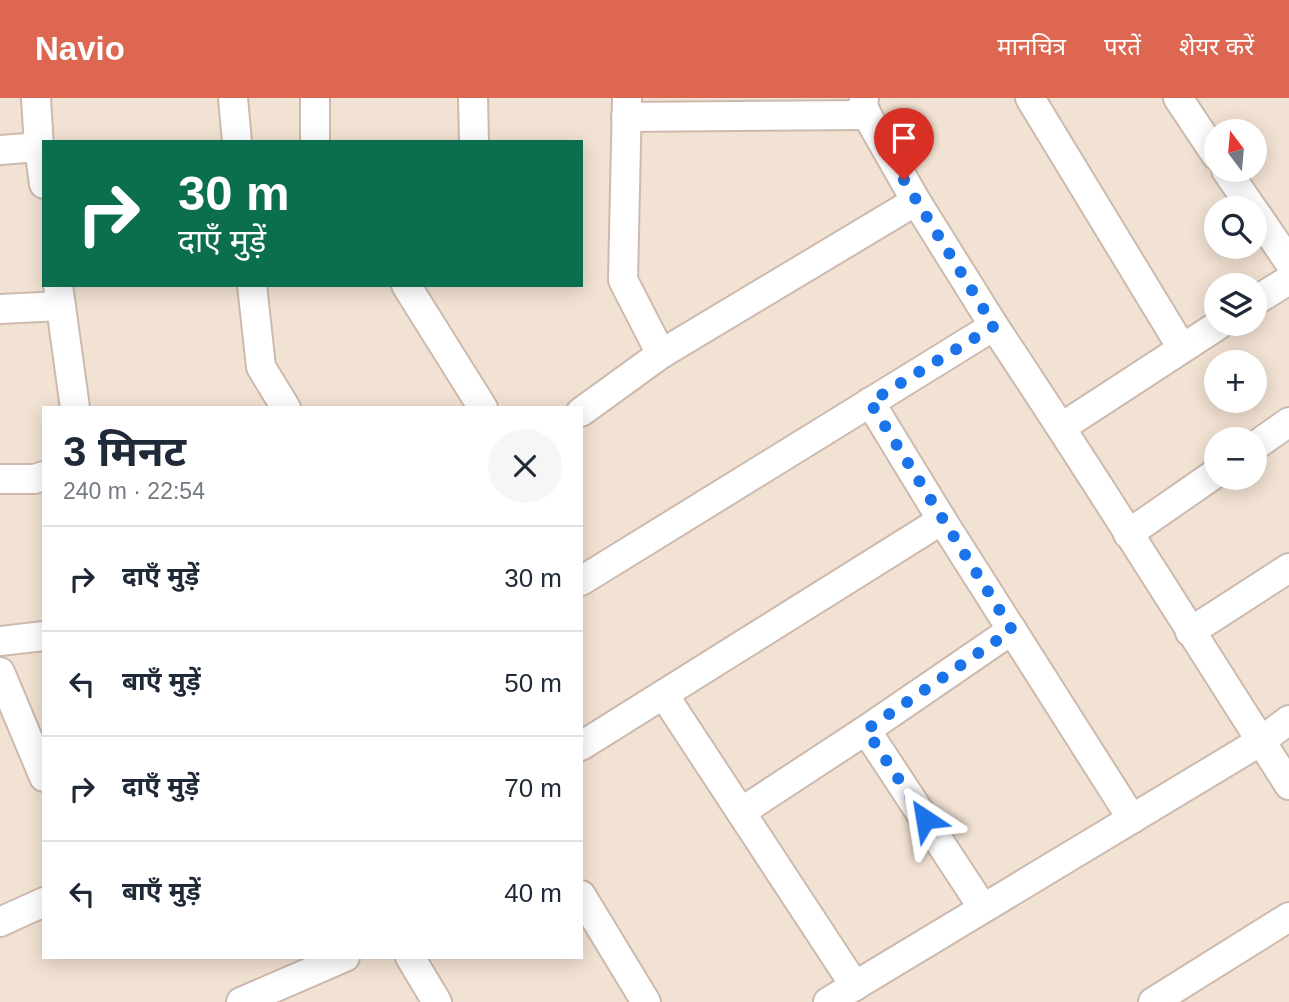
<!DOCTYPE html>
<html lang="hi">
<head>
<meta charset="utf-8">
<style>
  body { margin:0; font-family:Arial,"Noto Sans Devanagari",sans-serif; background:#f6f6f7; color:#1f2937; height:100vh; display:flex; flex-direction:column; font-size:26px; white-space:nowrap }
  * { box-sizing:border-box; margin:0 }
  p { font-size:23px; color:#747a83 }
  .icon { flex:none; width:38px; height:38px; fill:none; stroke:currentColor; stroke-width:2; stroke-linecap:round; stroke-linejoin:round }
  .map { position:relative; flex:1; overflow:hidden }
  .panel { position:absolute; left:42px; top:308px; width:541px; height:553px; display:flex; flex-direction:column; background:#fff; border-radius:0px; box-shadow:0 4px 18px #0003 }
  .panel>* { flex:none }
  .hud { position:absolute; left:42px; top:42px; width:541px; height:147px; border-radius:0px; box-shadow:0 4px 18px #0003; background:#0b6e4f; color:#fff; overflow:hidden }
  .needle { width:46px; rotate:344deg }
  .buttons { position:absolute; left:1204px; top:21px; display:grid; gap:14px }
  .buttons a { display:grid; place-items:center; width:63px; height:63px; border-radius:50%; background:#fff; box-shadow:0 4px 18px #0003; font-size:35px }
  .pin { position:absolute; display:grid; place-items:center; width:60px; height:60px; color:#fff; margin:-72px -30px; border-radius:50% 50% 50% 0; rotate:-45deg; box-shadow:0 0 7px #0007 }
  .pin .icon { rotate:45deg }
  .me { position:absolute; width:77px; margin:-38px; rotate:327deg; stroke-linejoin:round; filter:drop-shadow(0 0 5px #0008) }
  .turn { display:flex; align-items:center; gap:24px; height:147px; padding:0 21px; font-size:32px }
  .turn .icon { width:91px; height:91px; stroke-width:2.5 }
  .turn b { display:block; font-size:49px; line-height:60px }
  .round { display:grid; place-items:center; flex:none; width:74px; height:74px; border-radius:37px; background:#f6f6f7 }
  .overview { display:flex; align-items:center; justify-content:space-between; height:119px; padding:0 21px }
  h1 { font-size:42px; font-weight:700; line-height:52px }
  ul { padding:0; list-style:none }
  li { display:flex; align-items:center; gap:21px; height:105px; padding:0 21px; border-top:2px solid #e0e1e3 }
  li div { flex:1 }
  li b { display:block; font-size:26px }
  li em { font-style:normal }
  header { display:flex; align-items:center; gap:42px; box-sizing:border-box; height:98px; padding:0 35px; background:#dd6751; color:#fff }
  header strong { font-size:33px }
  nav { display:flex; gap:38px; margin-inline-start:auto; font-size:24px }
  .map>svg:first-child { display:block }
</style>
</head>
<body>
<header>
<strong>Navio</strong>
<nav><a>मानचित्र</a><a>परतें</a><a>शेयर करें</a></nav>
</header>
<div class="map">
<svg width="1289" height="904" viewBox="0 0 1289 904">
  <rect width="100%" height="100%" fill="#fbf0e4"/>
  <path fill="#f2e2d3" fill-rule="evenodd" d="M0,0h1289v904h-1289zM1216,33h39v39h-39zM44,44h537v143h-537zM1216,110h39v39h-39zM1216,187h39v39h-39zM1216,264h39v39h-39zM44,310h537v549h-537zM1216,341h39v39h-39z"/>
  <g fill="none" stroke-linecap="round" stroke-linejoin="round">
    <defs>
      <g id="minor">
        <polyline points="36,0 39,49 44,86"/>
        <polyline points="233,0 237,44"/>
        <polyline points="473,0 474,44"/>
        <polyline points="627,0 623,182 661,256 916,103"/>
        <polyline points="864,0 863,8 867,17 916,103 994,228"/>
        <polyline points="1030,0 1182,250"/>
        <polyline points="1178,0 1216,57"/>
        <polyline points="626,19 867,17"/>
        <polyline points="315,44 315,0"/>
        <polyline points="0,52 39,49"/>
        <polyline points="1226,72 1252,110"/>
        <polyline points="1255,114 1289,164"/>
        <polyline points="58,187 75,310"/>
        <polyline points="252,187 261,269 286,310"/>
        <polyline points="406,187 483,310"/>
        <polyline points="1255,203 1289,182"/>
        <polyline points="0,211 61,208"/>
        <polyline points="581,314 661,256"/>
        <polyline points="1062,329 1220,226"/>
        <polyline points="1255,348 1289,324"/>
        <polyline points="0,381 34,381 44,378"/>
        <polyline points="942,422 1132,721"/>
        <polyline points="1128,436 1216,375"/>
        <path d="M581,483l413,-255c101,151 197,306 295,459"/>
        <polyline points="1190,534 1289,470"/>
        <polyline points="0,543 44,538"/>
        <polyline points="0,574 44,679"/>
        <polyline points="664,597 855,888"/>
        <polyline points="581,648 942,422 870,304"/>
        <polyline points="741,714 866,632"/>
        <polyline points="581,797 646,904"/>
        <polyline points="983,810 866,632 1012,532"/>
        <polyline points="0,824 44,804"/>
        <polyline points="410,859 437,904"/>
        <polyline points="241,904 345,859"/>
        <polyline points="828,904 1261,643 1289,622"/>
        <polyline points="1153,904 1289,819"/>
      </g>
    </defs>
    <use href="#minor" stroke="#cdbaae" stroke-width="32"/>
    <use href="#minor" stroke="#fff" stroke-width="28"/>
  </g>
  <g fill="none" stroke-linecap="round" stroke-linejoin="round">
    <polyline stroke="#1a73e8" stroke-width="12" stroke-dasharray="0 21.6" points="904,82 994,228 870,304 1012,532 866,632 925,721"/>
  </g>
</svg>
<div class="buttons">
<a><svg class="needle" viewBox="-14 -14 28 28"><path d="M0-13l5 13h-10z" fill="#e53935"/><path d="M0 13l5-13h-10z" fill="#747a83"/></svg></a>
<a><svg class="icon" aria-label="search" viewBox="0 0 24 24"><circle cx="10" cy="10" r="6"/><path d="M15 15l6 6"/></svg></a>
<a><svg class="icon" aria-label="layers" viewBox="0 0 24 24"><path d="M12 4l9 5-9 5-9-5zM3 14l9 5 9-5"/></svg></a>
<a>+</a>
<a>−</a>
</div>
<div class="pin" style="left:904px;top:82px;background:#d93025"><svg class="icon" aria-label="arrive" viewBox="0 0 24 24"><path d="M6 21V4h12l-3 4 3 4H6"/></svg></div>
<svg class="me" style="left:925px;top:721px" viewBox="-20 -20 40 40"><path d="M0-17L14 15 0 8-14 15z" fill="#1a73e8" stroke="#fff" stroke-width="4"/></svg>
<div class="hud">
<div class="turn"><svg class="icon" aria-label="right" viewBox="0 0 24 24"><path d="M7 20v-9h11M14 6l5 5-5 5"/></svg><div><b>30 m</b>दाएँ मुड़ें</div></div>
</div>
<section class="panel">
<div class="overview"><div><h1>3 मिनट</h1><p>240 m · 22:54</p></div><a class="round"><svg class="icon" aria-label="close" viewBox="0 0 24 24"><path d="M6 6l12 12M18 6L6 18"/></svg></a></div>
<ul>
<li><svg class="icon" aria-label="right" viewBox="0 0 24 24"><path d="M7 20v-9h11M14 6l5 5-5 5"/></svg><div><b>दाएँ मुड़ें</b></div><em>30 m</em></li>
<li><svg class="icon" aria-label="left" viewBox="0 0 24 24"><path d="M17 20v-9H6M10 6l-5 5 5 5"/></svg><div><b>बाएँ मुड़ें</b></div><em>50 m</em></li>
<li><svg class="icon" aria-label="right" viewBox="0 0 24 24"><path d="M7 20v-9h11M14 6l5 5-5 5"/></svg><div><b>दाएँ मुड़ें</b></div><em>70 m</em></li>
<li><svg class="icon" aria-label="left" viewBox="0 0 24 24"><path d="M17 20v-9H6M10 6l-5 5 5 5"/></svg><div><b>बाएँ मुड़ें</b></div><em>40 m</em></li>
</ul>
</section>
</div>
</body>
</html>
